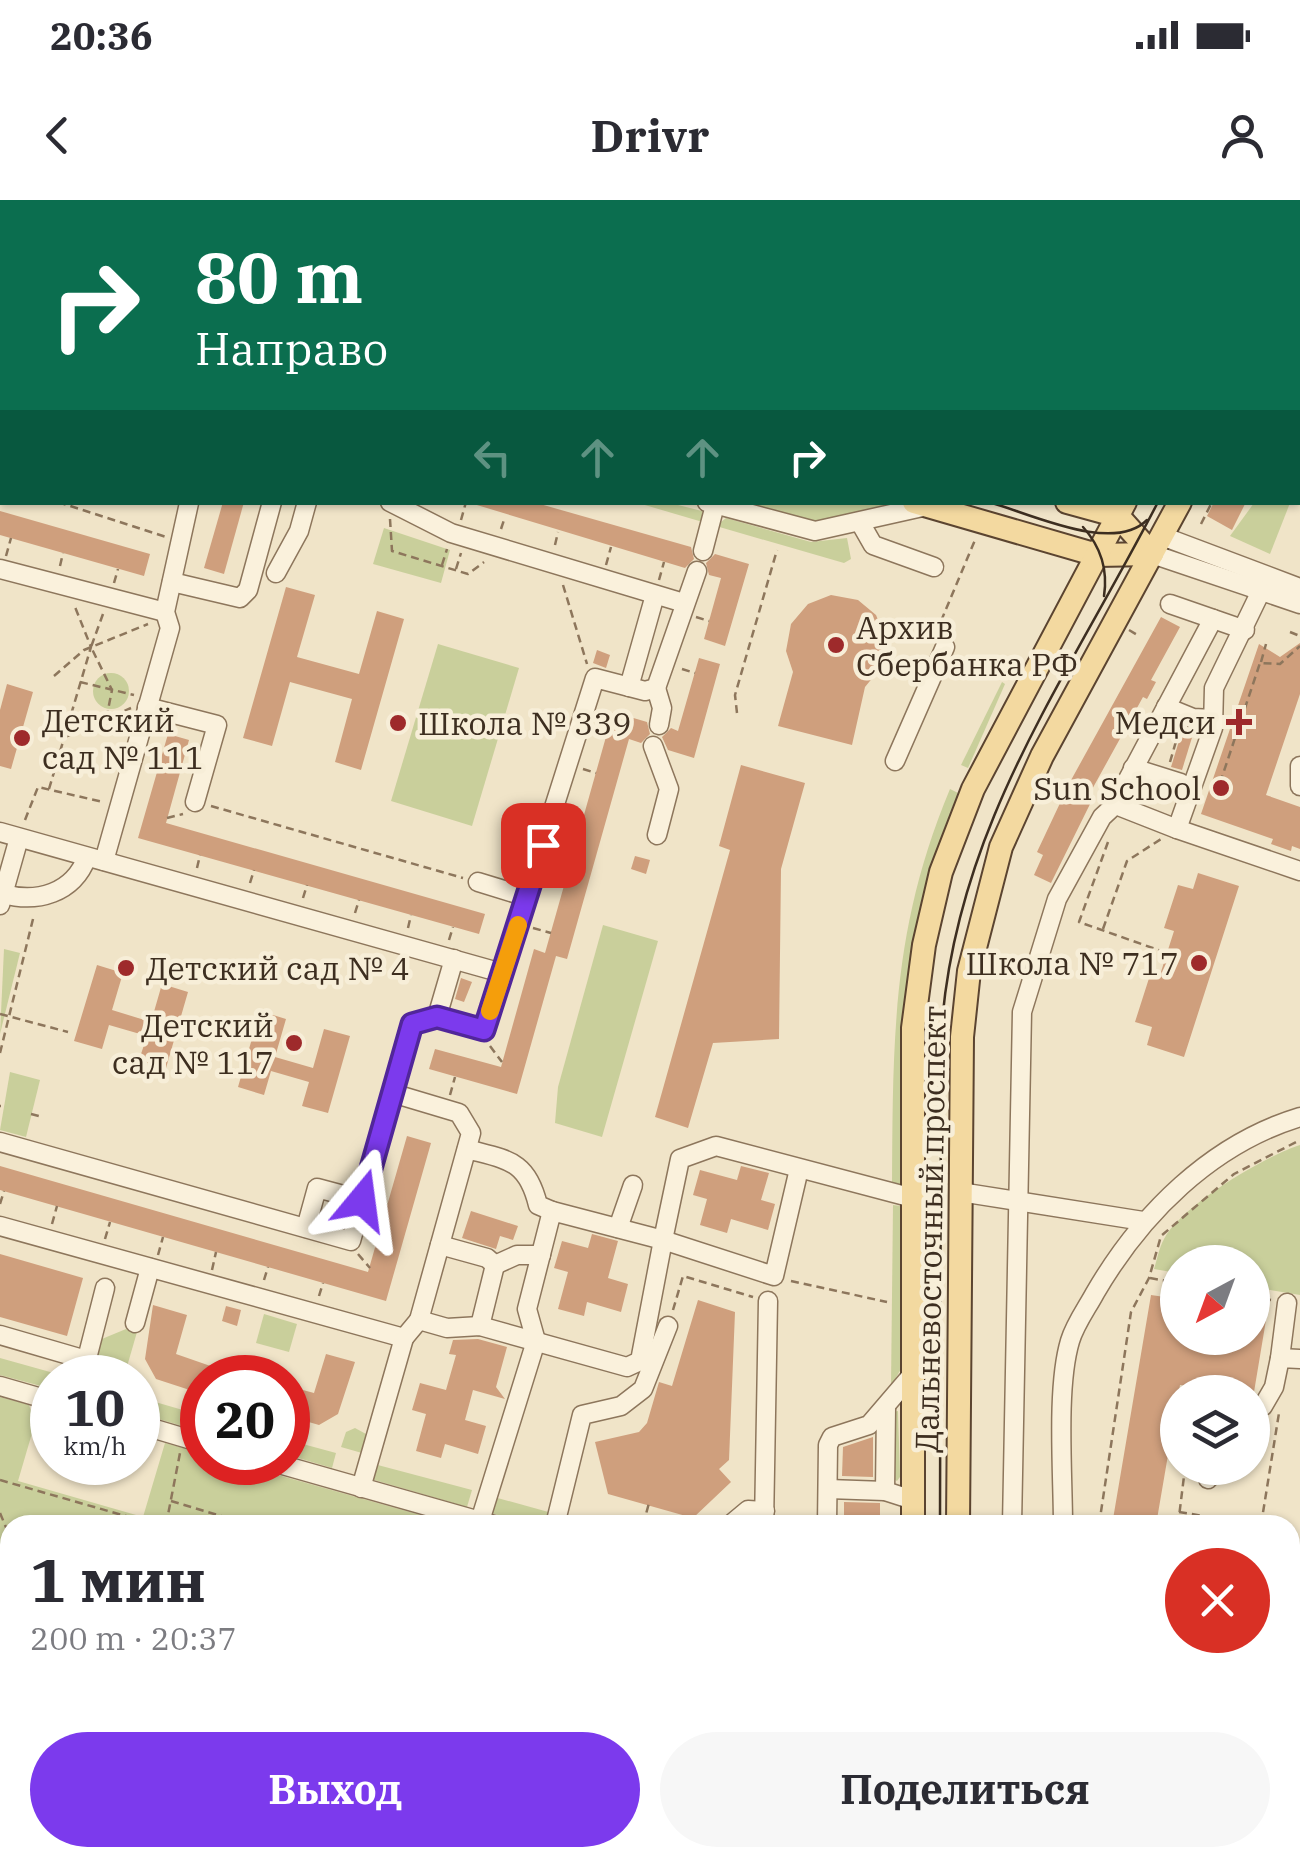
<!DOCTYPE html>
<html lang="ru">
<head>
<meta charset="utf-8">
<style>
  body { margin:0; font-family:"IBM Plex Serif",serif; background:#f7f7f7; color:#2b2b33; height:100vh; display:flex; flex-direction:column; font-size:38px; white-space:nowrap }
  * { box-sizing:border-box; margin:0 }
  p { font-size:32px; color:#7c7c81 }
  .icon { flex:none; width:55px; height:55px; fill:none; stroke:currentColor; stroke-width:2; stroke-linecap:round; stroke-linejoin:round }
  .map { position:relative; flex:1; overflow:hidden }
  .panel { position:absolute; left:0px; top:1315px; width:1300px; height:352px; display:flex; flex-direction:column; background:#fff; border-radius:30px 30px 0 0; box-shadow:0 2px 8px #0004 }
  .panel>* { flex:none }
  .guide { position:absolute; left:0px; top:0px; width:1300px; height:305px; box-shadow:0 2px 8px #0004; background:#0b6e4f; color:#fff; overflow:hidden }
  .needle { width:65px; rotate:221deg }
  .buttons { position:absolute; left:1160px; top:1045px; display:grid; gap:20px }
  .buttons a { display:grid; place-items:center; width:110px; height:110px; border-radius:50%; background:#fff; box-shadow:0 2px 8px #0004; font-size:50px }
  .speed { position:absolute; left:30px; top:1155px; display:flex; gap:20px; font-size:50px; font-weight:700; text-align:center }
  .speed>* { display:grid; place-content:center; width:130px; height:130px; border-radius:50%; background:#fff; box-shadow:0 2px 8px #0004; line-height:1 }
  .speed small { font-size:25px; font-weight:400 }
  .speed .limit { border:15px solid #d22; background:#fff; color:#111 }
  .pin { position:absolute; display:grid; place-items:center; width:85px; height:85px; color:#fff; margin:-42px; border-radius:20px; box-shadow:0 5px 15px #0006 }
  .me { position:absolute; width:110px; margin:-55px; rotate:16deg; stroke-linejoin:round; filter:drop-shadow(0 0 8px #0008) }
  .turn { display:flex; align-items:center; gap:35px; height:210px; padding:0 30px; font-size:45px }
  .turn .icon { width:130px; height:130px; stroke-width:2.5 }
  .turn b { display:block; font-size:70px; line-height:85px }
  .lanes { display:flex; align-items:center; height:95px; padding:0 30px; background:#0003; justify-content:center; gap:50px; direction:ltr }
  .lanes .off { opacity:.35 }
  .round { display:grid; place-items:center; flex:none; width:105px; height:105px; border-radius:52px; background:#f7f7f7 }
  .head { display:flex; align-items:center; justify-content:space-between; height:170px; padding:0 30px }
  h1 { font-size:60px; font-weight:800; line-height:75px }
  .cta { display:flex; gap:20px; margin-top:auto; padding:20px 30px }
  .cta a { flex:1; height:115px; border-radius:60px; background:#7c3aed; color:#fff; font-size:40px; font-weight:800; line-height:115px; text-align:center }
  .cta a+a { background:#f7f7f7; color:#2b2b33 }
  .status { display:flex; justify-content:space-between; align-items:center; height:70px; padding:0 50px; background:#fff; direction:ltr }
  .status svg { height:28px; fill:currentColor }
  header { display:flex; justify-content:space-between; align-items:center; height:130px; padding:0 30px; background:#fff; font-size:45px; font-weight:800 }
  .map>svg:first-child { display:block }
</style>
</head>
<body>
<div class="status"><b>20:36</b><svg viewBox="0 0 49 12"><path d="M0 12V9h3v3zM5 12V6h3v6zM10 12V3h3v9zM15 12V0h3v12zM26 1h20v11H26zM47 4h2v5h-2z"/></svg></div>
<header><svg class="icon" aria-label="back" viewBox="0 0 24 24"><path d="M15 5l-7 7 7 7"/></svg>Drivr<svg class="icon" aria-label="person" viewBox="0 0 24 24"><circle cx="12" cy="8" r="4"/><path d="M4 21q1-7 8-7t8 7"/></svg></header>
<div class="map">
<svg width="1300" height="1666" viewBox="0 0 1300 1666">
  <rect width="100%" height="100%" fill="#f0e4c8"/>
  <g fill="#c9cf9b">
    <polygon points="881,302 884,308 820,323 744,303"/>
    <polygon points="638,303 670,303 702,311 706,323"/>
    <polygon points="1254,303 1290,303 1270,354 1230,336"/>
    <polygon points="726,318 811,342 847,338 851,359 844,363 716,326"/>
    <polygon points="384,328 450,350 441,383 373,364"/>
    <polygon points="438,444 519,468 472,626 391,601"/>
    <circle cx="111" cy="491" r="18"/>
    <polygon points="1002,482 1005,484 968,568 961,565"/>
    <path d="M950,589l8,4c-57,139 -57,251 -58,398h-8c1,-149 -1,-261 58,-402z"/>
    <polygon points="603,725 658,741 602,937 555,923 558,887"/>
    <polygon points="4,749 20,753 0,834"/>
    <polygon points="10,872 40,880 26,937 0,930"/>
    <path d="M1300,945v150l-47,-8 -1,-25h-74l-1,11 -23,-4c3,-9 5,-21 10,-30 17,-33 101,-83 136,-94z"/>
    <polygon points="893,1005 901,1006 901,1169 891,1186"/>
    <polygon points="264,1114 297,1124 289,1152 256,1143"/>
    <polygon points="126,1129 137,1132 124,1177 88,1175 97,1141"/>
    <polygon points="0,1158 68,1177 52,1178 52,1189 0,1175"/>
    <polygon points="0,1197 29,1205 35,1223 18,1281 143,1317 165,1243 202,1253 202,1262 235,1263 456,1325 10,1325 10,1658 382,1658 380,1666 0,1666"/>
    <polygon points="138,1197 200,1215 196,1230 138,1213"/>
    <polygon points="898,1211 900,1277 897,1281 892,1278 893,1212"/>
    <polygon points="355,1228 366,1234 362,1253 341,1247 346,1232"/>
    <polygon points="288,1240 336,1253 332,1268 288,1255"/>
    <polygon points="374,1264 472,1290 467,1307 371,1279"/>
    <polygon points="494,1297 552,1313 549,1325 531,1325 491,1313"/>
    <polygon points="500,1658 560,1658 565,1662 567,1658 702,1658 700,1666 512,1666 499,1663"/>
  </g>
  <g fill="#cf9f7d">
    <polygon points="223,302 244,302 224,374 204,368"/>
    <polygon points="467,302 533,302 691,347 694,359 685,368"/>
    <polygon points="1214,302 1246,302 1232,330 1207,316"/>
    <polygon points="0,311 150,354 144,376 0,335"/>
    <polygon points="715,354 749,364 725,446 704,439 721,378 709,375 706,363"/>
    <polygon points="286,387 315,395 297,457 359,474 377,411 404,419 361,570 335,562 352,499 290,482 272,546 243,538"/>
    <polygon points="831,395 858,400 876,415 886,439 883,465 865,487 852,545 778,526 793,472 786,451 791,424 808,404"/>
    <polygon points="1161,417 1180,427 1151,480 1156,482 1147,499 1143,497 1090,593 1094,596 1051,683 1034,675 1043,655 1037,652 1070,582"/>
    <polygon points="1300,443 1300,494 1266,595 1300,607 1300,649 1292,646 1291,651 1271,644 1273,639 1201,614 1259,444 1280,457"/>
    <polygon points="597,450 610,455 606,468 593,463"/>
    <polygon points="699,458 720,464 694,558 668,550 662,537 671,528 678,531"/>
    <polygon points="7,484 33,492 11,569 0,566 0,510"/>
    <polygon points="613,512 647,522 650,534 641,543 629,539 567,759 556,756 517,894 429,869 435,849 501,867 534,749 545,753"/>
    <polygon points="1183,528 1194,531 1182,570 1171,567"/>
    <polygon points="168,534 189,540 166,623 485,714 479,734 138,638"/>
    <polygon points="741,565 805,583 781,669 779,839 713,843 688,928 655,917 730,650 719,646"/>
    <polygon points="635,656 650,660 646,674 631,669"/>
    <polygon points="1198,673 1239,686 1184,857 1147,845 1152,827 1135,822 1151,772 1160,775 1174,731 1164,728 1178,685 1193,689"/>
    <polygon points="97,765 123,773 112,810 151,822 162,784 188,792 166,868 139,860 147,836 109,825 102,849 74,841"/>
    <polygon points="461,778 472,782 464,802 455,799"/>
    <polygon points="260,811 286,819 275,857 313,868 324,829 350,836 328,913 302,906 309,882 271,871 264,895 238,887"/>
    <polygon points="407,936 431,943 386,1101 0,990 0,966 368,1072"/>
    <polygon points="741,966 769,973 761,1000 775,1004 768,1030 731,1019 727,1033 700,1025 707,999 693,995 700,970 737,980"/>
    <polygon points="471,1011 518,1026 513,1040 500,1036 496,1049 462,1038"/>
    <polygon points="592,1034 618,1041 608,1078 628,1084 621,1112 587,1102 584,1116 558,1109 568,1072 554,1068 562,1041 588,1048"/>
    <polygon points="0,1054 83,1078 67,1136 0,1117"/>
    <polygon points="1151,1095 1178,1099 1178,1138 1252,1138 1252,1111 1267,1114 1254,1192 1180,1185 1156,1325 1112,1325"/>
    <polygon points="698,1100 735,1112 729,1260 719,1269 731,1282 693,1318 608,1294 595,1242 639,1232 647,1223 659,1182 672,1186"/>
    <polygon points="153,1105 187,1115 176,1154 245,1178 202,1178 202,1194 156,1179 145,1159"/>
    <polygon points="226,1106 241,1110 237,1126 222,1121"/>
    <polygon points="478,1139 507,1147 496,1187 505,1199 473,1190 465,1220 486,1226 478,1254 445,1244 441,1258 416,1251 426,1214 412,1210 420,1183 446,1190 456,1155 449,1154 453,1140"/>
    <polygon points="326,1154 355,1162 338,1214 319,1225 288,1216 288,1186 314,1193"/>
    <polygon points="873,1237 873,1277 842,1276 843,1247"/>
    <polygon points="844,1302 880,1303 880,1325 844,1325"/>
  </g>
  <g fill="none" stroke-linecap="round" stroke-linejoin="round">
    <defs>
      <g id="minor">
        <polyline points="154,0 163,2"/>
        <polyline points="610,0 619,2"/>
        <polyline points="315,2 316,0"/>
        <polyline points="440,2 441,0"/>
        <polyline points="661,2 661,0"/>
        <polyline points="748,2 749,0"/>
        <polyline points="777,2 778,0"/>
        <polyline points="1075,2 1076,0"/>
        <polyline points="1177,2 1178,0"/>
        <polyline points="0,71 2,72"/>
        <polyline points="1298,109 1300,111"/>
        <polyline points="0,181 2,182"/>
        <polyline points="1298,190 1300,185"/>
        <polyline points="390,302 451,333 684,403"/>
        <polyline points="707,302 815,331 927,306"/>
        <polyline points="861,324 873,345 934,367"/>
        <polyline points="1162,336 1300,388"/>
        <polyline points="703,351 715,305"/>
        <polyline points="1152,354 1300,404"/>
        <polyline points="0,369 165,412"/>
        <polyline points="276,373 299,331 307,302"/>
        <polyline points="172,382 240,398 248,390 272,302"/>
        <polyline points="1261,391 1214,488 1213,528 1177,629 1300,671"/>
        <polyline points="1170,404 1245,430"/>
        <polyline points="629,487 655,395"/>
        <polyline points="656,488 662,508 659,525"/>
        <polyline points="147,507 217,525 195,602"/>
        <polyline points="1166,507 1193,518 1213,519"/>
        <polyline points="653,546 669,589 657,635"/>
        <polyline points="895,561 945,447"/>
        <polyline points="1300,566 1300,586"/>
        <polyline points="1133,568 1181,583"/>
        <polyline points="1177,629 1121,607 1118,598 1213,419"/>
        <polyline points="0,632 502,773"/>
        <polyline points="104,661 170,428 165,412 189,303"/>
        <polyline points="478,682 527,697"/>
        <path d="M3,694c34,9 70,0 84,-37"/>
        <polyline points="0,705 19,638"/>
        <polyline points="454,759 437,817 483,831 595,478 645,491 656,488 697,371"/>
        <polyline points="392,893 459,913 471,933 419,1120 447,1128 480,1126 627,1167 640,1161 663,1040 774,1076 799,969"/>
        <polyline points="0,942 351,1041 411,824 437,817"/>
        <path d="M467,949c41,11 60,11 71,56l14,6"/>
        <polyline points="960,992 1143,1021"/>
        <polyline points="0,1026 404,1138 419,1120"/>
        <polyline points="306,1028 317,988 362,1000"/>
        <polyline points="618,1028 633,985"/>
        <polyline points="440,1045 487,1058 495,1065 480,1126"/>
        <polyline points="495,1065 517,1055 541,1055"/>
        <polyline points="135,1123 150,1068"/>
        <polyline points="0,1135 86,1160"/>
        <polyline points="1280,1158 1287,1103"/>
        <polyline points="82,1178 105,1088"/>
        <polyline points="0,1186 52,1201"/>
        <polyline points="1252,1207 1263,1206 1274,1187 1280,1158 1300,1159"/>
        <polyline points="138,1224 202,1243"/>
        <polyline points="272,1262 494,1325"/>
        <polyline points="1208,1279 1210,1268"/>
        <polyline points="361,1288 404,1138"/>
        <polyline points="828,1289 885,1291 913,1300"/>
        <polyline points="885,1291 886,1208"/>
        <polyline points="480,1321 536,1141 527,1109 552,1011 663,1040 680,959 716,946 913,998"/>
        <polyline points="555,1325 582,1215 621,1206 643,1189 668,1126"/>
        <polyline points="730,1325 748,1310 765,1311"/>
        <polyline points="764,1325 768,1101"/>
        <polyline points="827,1325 828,1245 832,1237 869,1225 911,1176"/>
        <polyline points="1012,1325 1022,812 1057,699 1102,617 1117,603"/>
        <path d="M1063,1325c0,-51 -7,-137 7,-184 5,-17 17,-33 25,-48 46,-79 116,-149 205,-176"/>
        <polyline points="1290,1546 1300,1549"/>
        <polyline points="1290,1584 1300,1587"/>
        <polyline points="881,1658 881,1666"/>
        <polyline points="1074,1666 1074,1658"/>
      </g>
      <g id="major">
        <polyline points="5,0 14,2"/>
        <polyline points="1287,2 1288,0"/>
        <polyline points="0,42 2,43"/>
        <polyline points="1298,84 1300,79"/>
        <polyline points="914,302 1097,355 1152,354"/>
        <polyline points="1067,302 1118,316 1152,354"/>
        <polyline points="913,1325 913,828 924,745 941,672 973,589 1125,302"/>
        <polyline points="958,1325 962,837 969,771 1001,647 1042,556 1180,302"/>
        <polyline points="914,1666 914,1658"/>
        <polyline points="959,1666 959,1658"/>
      </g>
    </defs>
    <use href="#minor" stroke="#8d765c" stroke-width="21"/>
    <use href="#major" stroke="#5b4430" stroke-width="26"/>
    <g stroke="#8d765c" stroke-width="2.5" stroke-dasharray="8 5" stroke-linecap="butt">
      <polyline points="266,0 267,2"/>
      <polyline points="945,0 946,2"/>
      <polyline points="278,2 281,0"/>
      <polyline points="336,2 337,0"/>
      <polyline points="890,2 891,0"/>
      <polyline points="1047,2 1049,0"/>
      <polyline points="1298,142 1300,136"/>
      <polyline points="0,229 2,230"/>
      <polyline points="0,286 2,287"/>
      <polyline points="58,302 166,337"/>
      <polyline points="390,319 392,351 468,374 484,362"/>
      <polyline points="461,320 466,302"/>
      <polyline points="1201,324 1212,302"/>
      <polyline points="501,329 505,317"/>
      <polyline points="555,345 558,332"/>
      <polyline points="6,356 11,338"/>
      <polyline points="442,365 447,349"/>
      <polyline points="606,365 611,347"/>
      <polyline points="60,366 63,353"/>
      <polyline points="456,369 461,353"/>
      <polyline points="659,380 664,362"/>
      <polyline points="114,383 118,369"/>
      <polyline points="563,385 587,464"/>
      <polyline points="103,414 91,447 112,490 106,520"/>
      <polyline points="696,417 709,421"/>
      <polyline points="1129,430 1139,436"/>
      <polyline points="1290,432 1300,436"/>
      <polyline points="936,433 975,340"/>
      <polyline points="1261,462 1266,444"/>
      <polyline points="682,469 695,473"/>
      <polyline points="54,476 84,450 148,424"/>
      <polyline points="80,482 134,495"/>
      <polyline points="737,513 735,495 777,350"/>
      <polyline points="65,537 131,508"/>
      <polyline points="1170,562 1179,531"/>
      <polyline points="583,569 596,573"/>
      <polyline points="1220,583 1260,463 1280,464 1300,446"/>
      <polyline points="49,589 91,447 75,407"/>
      <polyline points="211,606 463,678"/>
      <polyline points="167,618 183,614"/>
      <polyline points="25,620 38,587 103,602"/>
      <polyline points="568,624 581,627"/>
      <polyline points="1108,642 1079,722 1167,753"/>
      <polyline points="197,668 200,655"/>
      <polyline points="548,675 566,680"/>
      <polyline points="250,683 254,670"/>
      <polyline points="303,698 307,685"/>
      <polyline points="355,713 359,700"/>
      <polyline points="408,728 411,715"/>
      <polyline points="533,728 551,733"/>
      <polyline points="1103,729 1127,661 1161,639"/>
      <polyline points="449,740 453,727"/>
      <polyline points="0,814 68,832"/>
      <polyline points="490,846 502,862"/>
      <polyline points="0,853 34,715"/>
      <polyline points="450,895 455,877"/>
      <polyline points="0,906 1,906"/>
      <polyline points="31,914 43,917"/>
      <polyline points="0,1004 4,991"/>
      <polyline points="52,1024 57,1006"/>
      <polyline points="105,1039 110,1022"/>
      <polyline points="358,1054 370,1068"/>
      <polyline points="158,1055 163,1037"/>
      <polyline points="212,1070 216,1052"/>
      <polyline points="1150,1078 1178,1083"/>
      <polyline points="264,1080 268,1067"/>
      <polyline points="791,1081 887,1102"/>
      <polyline points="319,1096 323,1083"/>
      <polyline points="1252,1097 1271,1100"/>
      <polyline points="673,1110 683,1076 753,1097"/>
      <polyline points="199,1227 202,1214"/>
      <polyline points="0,1280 150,1323"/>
      <polyline points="171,1301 251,1325"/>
      <polyline points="1179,1312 1259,1325"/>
      <polyline points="0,1313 10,1337"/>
      <polyline points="146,1325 163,1318"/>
      <polyline points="166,1325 180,1253"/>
      <polyline points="643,1325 649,1303"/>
      <polyline points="1099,1325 1131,1112 1149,1078 1161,1036 1234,974 1300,940"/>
      <polyline points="1178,1325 1185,1268"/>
      <polyline points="1261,1325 1279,1213"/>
      <polyline points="1290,1341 1300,1346"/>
      <polyline points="1290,1373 1295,1381"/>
      <polyline points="0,1376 10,1372"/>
      <polyline points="0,1413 10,1416"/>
      <polyline points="0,1565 10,1559"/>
      <polyline points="0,1617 10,1589"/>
      <polyline points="183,1658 183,1666"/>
      <polyline points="240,1666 260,1658"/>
      <polyline points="360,1666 362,1658"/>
    </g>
    <use href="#minor" stroke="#faf1dc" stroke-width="18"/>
    <use href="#major" stroke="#f3d9a0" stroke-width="22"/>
    <g stroke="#3d2e20" stroke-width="2.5">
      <polyline points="0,14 2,14"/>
      <polyline points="1298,24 1300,19"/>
      <path d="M989,302c42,12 124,52 158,18"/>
      <path d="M1083,327c18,20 25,43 21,69"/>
      <path d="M940,1325l1,-489c13,-207 125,-355 217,-534"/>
      <polyline points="939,1666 939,1658"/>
    </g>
  </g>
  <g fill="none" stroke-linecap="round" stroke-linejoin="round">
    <defs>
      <polyline id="route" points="362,1000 412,824 437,817 484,830 543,645"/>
    </defs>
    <use href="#route" stroke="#51269a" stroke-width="25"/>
    <use href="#route" stroke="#7c3aed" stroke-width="18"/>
    <polyline stroke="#f59e0b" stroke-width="18" points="490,811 518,725"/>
  </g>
  <g fill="#9e2a2b" stroke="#f7eed8" stroke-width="4">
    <circle cx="836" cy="445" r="10"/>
    <path d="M1234 507h10v10h10v10h-10v10h-10v-10h-10v-10h10z"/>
    <circle cx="398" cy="523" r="10"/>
    <circle cx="22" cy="538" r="10"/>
    <circle cx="1221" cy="588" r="10"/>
    <circle cx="1199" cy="763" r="10"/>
    <circle cx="126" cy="768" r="10"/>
    <circle cx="294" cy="843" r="10"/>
  </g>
  <g text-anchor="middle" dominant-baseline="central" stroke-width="9" stroke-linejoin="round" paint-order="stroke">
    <g font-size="32" fill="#3d2e20" stroke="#f7eed8" text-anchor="start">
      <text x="856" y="427">Архив<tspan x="856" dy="37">Сбербанка РФ</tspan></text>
      <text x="42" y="520">Детский<tspan x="42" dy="37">сад № 111</tspan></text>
      <text x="1216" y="522" text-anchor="end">Медси</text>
      <text x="418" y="523">Школа № 339</text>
      <text x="1201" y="588" text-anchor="end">Sun School</text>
      <text x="1179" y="763" text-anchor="end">Школа № 717</text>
      <text x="146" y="768">Детский сад № 4</text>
      <text x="274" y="825" text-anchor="end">Детский<tspan x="274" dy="37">сад № 117</tspan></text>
    </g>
    <g font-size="32" fill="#3d2e20" stroke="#f7eed8">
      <text transform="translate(930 1029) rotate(-89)">Дальневосточный проспект</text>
    </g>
  </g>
</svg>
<div class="buttons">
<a><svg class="needle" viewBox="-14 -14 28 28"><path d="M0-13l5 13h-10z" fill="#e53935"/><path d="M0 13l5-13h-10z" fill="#7c7c81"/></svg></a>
<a><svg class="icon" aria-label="layers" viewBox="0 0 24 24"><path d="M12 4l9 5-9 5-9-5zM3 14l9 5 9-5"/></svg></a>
</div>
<div class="speed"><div>10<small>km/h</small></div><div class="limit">20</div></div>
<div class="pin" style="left:543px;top:645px;background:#d93025"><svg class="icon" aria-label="arrive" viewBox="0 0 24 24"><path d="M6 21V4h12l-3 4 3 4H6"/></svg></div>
<svg class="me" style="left:362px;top:1000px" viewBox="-20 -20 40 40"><path d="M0-17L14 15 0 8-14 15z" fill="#7c3aed" stroke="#fff" stroke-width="4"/></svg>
<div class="guide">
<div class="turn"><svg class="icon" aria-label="right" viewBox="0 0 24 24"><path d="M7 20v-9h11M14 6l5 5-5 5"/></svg><div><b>80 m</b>Направо</div></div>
<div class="lanes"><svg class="icon off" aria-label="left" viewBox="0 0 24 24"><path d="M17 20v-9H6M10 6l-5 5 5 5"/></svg><svg class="icon off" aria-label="ahead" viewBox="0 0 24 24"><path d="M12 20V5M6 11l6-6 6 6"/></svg><svg class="icon off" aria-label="ahead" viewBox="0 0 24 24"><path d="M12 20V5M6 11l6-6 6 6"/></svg><svg class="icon" aria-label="right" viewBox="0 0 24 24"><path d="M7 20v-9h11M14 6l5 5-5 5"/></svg></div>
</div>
<section class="panel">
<div class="head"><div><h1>1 мин</h1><p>200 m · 20:37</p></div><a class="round" style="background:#d93025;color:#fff"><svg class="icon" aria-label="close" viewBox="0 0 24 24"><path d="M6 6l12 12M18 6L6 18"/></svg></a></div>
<div class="cta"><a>Выход</a><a>Поделиться</a></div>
</section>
</div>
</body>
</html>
